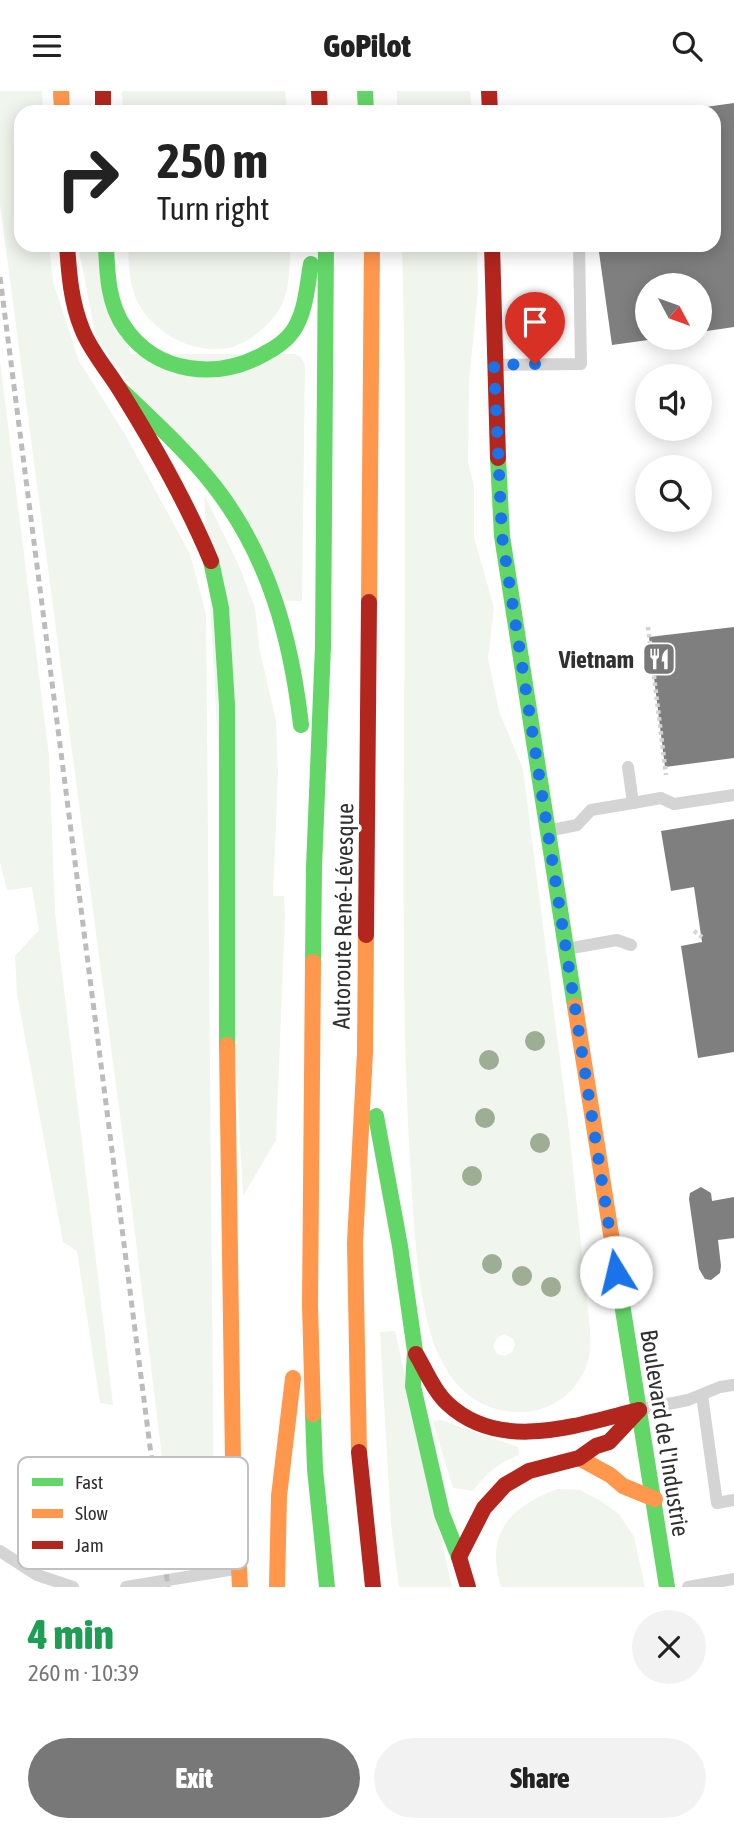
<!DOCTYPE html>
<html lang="en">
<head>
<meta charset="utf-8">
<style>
  body { margin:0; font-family:"Asap Condensed",sans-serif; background:#f2f2f2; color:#222; height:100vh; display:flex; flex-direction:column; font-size:26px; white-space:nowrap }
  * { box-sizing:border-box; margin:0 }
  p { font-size:23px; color:#767676 }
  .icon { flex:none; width:38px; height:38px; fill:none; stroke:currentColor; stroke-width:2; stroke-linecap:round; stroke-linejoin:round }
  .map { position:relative; height:1496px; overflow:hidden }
  .panel { display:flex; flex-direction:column; background:#fff; flex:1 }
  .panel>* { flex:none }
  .guide { position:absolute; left:14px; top:14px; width:707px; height:147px; border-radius:21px; box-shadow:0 4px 18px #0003; background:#fff; color:#222; overflow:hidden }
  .needle { width:46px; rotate:131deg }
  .buttons { position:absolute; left:635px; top:182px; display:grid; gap:14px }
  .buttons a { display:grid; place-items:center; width:77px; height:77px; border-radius:50%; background:#fff; box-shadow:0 4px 18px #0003; font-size:35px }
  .pin { position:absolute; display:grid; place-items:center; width:60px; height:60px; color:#fff; margin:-72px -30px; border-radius:50% 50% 50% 0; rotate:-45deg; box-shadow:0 0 7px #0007 }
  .pin .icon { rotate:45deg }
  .me { position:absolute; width:77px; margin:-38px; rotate:351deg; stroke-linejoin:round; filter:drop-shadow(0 0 5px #0008) }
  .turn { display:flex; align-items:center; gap:24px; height:147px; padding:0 28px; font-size:32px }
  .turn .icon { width:91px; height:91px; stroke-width:2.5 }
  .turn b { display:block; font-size:49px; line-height:60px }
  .round { display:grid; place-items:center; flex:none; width:74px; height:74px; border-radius:37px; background:#f2f2f2 }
  .overview { display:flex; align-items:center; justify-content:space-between; height:119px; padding:0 28px }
  h1 { font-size:42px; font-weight:800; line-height:52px; color:#1e9e55 }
  .cta { display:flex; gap:14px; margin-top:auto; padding:14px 28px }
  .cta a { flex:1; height:80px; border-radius:42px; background:#787878; color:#fff; font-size:28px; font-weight:800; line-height:80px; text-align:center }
  .cta a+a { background:#f2f2f2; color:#222 }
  header { display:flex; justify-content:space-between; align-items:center; height:91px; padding:0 28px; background:#fff; font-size:32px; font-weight:800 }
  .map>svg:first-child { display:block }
</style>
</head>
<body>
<header><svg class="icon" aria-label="menu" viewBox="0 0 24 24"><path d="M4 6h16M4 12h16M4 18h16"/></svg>GoPilot<svg class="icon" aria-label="search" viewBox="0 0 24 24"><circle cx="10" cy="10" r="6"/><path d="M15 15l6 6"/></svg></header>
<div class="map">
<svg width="734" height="1496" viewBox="0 0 734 1496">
  <rect width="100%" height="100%" fill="#fff"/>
  <g fill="#f0f5ed" fill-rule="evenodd">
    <path d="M0,0h42l1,21h-22v133h28l4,37 26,79 47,75 64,118 16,60 8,903c-7,29 -11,37 -39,48l-47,-389 -128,-972z"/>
    <polygon points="122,0 285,0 287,21 123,21"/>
    <polygon points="397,0 470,0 472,21 397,21"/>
    <polygon points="78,154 96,154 131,263 295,263 301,266 305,273 302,510 287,510 96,247"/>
    <path d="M128,154h162c0,21 0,51 -13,68 -9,13 -28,29 -42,33 -36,12 -80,-11 -97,-43 -9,-18 -9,-38 -10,-58z"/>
    <path d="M402,154h75l1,46 -9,90 -1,81 6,24v51l20,71 -6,50 11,53 24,58 46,361 21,200c0,9 1,18 -1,27 -11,45 -56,66 -99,50 -35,-12 -54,-50 -62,-83 -12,-49 -14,-98 -17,-148 -5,-76 -7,-152 -7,-229 -2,-234 5,-468 -2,-702zM505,1243l9,6 1,5 -3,7 -7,4 -8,-2 -4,-8 5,-9z"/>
    <polygon points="0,270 49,665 55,822 113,1314 100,1312 77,1160 63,1151 17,903 15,865 39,839 32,796 7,799 0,771"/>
    <polygon points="204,403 240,477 255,517 260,560 276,630 278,682 273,805 284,805 285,824 276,1049 243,1105"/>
    <polygon points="395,1240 452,1496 399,1496 391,1433 380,1241"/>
    <path d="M441,1329l77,27 1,8c-19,7 -34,19 -46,36l-20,-3 -20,-66z"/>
    <path d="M557,1398l23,1 21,11 18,13 15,23 11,50h-144c-16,-53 7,-79 56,-98z"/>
  </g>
  <g fill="#7f7f7f">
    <polygon points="734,12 734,236 700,241 700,194 648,194 648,249 612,254 598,154 714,154 714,21 684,19"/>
    <polygon points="734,536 734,667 665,676 649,546"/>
    <polygon points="734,728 734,961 698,967 681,855 702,851 694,796 671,800 661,740"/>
    <polygon points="701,1096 711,1102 712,1110 734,1106 734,1147 718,1149 721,1175 720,1182 711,1189 705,1188 699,1178 689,1108 690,1102"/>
  </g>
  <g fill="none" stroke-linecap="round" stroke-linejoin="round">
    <g stroke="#d4d4d4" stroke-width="4.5" stroke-dasharray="3.5 3.5" stroke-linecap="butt">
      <polyline points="648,536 666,684"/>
      <polyline points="694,840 702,846"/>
    </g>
    <g stroke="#d4d4d4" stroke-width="12">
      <polyline points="495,274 581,273 579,154"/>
      <polyline points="633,712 661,707 674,713 734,704"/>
      <polyline points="547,740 577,734 591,719 633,712 628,676"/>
      <polyline points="566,858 617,849 631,854"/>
      <polyline points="702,1304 717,1412 734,1409"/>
      <polyline points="643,1318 688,1309 720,1296 734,1294"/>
      <polyline points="0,1460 37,1484 73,1496"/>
      <polyline points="126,1496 235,1478"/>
      <polyline points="688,1496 734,1488"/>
    </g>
    <g stroke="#63d668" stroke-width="16">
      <polyline points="365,0 366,21"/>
      <path d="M106,154c1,28 2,59 19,83 32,46 92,52 139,26 10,-5 22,-13 29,-23 13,-19 14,-45 18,-67"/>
      <path d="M118,296c33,32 68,63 97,100 54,70 76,151 86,238"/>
      <polyline points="498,367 502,445 575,915"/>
      <polyline points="211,470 221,517 227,614 227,954"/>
      <polyline points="313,871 314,776 323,555 326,154"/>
      <polyline points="376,1025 400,1155 415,1260 413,1295 442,1423 459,1466"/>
      <polyline points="620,1200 667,1496"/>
      <polyline points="313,1323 315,1378 327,1496"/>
    </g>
    <g stroke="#ff974d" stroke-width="16">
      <polyline points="61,0 62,21"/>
      <polyline points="369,511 372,154"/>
      <polyline points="313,871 310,1214 313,1323"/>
      <polyline points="575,915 620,1200"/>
      <polyline points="227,954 233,1370 240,1496"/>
      <polyline points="359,1361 355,1152 365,961 366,844"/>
      <polyline points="579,1367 610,1384 623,1395 655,1408"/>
      <polyline points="277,1496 279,1405 293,1287"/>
    </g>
    <g stroke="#b3261e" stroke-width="16">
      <polyline points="103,0 103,21"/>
      <polyline points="319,0 320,21"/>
      <polyline points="489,0 490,21"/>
      <path d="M67,154c2,29 4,57 15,84 8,21 24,39 36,58 35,56 68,114 93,174"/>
      <polyline points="492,154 498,367"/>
      <polyline points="366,844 369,511"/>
      <path d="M416,1263c10,17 18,37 32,50 53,49 129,21 191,6"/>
      <polyline points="359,1361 373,1496"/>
      <polyline points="468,1496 459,1466 484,1417 505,1394 529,1380 579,1367 596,1355 609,1351 639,1319"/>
    </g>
    <polyline stroke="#bcbcbc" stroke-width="5" stroke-dasharray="7 5" stroke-linecap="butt" points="0,186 168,1496"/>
  </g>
  <g fill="#9eae94">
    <circle cx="535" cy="950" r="10"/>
    <circle cx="489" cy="969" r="10"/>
    <circle cx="485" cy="1027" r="10"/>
    <circle cx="540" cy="1052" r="10"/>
    <circle cx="472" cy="1085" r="10"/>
    <circle cx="492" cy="1173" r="10"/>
    <circle cx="522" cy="1185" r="10"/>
    <circle cx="551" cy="1196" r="10"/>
  </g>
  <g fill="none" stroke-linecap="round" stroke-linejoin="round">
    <polyline stroke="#1a73e8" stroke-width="12" stroke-dasharray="0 21.6" points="535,273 494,274 502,445 616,1181"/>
  </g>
  <defs>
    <symbol id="restaurant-square" viewBox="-11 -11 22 22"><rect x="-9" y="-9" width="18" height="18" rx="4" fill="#787878" stroke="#fff"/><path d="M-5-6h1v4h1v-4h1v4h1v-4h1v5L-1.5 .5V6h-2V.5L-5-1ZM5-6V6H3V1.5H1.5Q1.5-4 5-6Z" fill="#fff"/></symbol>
  </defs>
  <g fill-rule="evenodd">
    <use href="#restaurant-square" x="640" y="549" width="38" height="38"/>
  </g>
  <g text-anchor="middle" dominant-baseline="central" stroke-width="7" stroke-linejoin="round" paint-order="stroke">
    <g font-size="24" font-weight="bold" fill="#303030" stroke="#fff" text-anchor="end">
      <text x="634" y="568">Vietnam</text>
    </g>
    <g font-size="24" fill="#303030" stroke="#fff">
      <text transform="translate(343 825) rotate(-89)">Autoroute René-Lévesque</text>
      <text transform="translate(665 1342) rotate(81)">Boulevard de l'Industrie</text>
    </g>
  </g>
  <rect x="18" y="1366" width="230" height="112" rx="10" fill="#fff" stroke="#c1c1c1" stroke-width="2"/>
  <rect x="32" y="1387" width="31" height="8" fill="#63d668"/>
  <rect x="32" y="1418" width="31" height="9" fill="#ff974d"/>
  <rect x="32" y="1450" width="31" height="8" fill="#b3261e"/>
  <g font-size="19" fill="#303030">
    <text x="75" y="1398">Fast</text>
    <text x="75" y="1429">Slow</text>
    <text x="75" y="1461">Jam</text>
  </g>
</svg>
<div class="buttons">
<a><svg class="needle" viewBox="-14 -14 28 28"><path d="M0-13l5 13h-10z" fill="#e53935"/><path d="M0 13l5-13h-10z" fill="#767676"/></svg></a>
<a><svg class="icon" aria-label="sound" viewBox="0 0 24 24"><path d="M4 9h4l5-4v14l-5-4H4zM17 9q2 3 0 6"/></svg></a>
<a><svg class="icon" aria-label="search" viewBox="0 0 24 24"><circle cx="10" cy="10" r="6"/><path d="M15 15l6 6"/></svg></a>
</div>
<div class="pin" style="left:535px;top:273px;background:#d93025"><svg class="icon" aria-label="arrive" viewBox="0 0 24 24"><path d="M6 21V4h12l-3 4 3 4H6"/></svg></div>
<svg class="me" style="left:616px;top:1181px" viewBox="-20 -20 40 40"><circle r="19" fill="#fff"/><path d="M0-13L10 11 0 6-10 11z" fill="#1a73e8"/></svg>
<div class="guide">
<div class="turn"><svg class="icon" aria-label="right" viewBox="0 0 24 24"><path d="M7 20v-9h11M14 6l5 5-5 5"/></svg><div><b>250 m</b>Turn right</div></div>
</div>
</div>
<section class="panel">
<div class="overview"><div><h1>4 min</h1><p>260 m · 10:39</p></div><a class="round"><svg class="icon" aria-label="close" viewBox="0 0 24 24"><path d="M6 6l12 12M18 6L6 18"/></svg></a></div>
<div class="cta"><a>Exit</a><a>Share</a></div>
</section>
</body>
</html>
